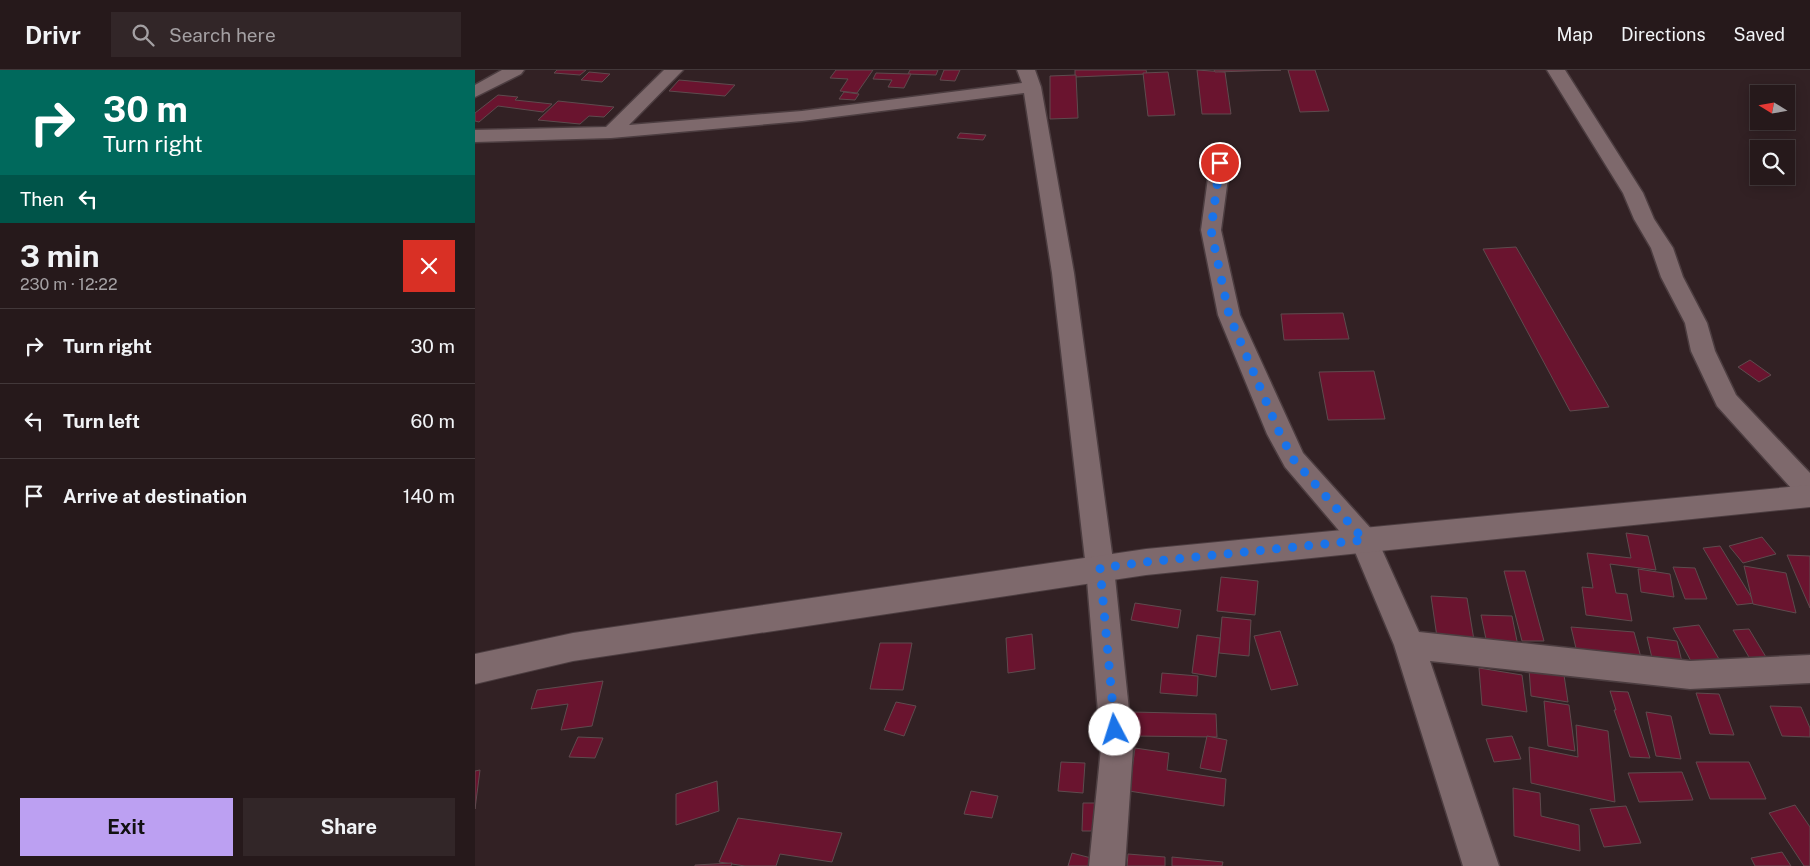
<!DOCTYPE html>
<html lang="en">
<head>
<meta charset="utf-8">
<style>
  body { margin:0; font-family:"Public Sans",sans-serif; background:#322628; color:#f1f3f6; height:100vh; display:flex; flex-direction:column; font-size:19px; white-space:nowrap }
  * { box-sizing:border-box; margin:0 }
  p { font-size:16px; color:#a4a0a3 }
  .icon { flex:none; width:28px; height:28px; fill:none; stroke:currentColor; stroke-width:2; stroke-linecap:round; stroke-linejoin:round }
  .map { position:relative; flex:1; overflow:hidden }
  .details { display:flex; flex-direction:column; background:#26191b; width:475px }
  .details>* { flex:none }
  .hud { background:#00695c; color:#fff; overflow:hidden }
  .needle { width:32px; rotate:281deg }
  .buttons { position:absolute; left:1275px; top:15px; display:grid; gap:10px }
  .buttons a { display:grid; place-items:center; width:45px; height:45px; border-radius:0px; background:#26191b; box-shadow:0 2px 12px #0003,0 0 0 1px #42383a; font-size:25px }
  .pin { position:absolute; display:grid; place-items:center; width:42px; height:42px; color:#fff; margin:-21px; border:2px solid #fff; border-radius:50%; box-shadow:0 1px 5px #0007 }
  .me { position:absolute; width:55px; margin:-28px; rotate:355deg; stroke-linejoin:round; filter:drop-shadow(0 0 4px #0008) }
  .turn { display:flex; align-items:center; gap:18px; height:105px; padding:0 20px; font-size:22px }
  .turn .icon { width:65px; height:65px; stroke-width:2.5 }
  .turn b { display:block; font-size:35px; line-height:42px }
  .then { display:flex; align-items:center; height:48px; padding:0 20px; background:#0003; gap:10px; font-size:19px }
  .round { display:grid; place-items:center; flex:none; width:52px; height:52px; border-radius:0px; background:#322628 }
  .summary { display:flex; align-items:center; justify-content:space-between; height:85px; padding:0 20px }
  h1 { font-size:30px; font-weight:700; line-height:38px }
  .cta { display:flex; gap:10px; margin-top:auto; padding:10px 20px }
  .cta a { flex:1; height:58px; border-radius:0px; background:#bca0f2; color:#111; font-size:20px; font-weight:700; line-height:58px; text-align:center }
  .cta a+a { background:#322628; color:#f1f3f6 }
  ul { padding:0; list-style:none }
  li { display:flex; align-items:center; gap:15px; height:75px; padding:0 20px; border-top:1px solid #42383a }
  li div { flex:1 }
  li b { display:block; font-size:19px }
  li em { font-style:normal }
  header { display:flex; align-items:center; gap:30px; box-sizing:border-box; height:70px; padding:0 25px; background:#26191b; border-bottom:1px solid #42383a }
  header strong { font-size:24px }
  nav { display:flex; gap:28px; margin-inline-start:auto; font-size:18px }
  .search { width:350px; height:45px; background:#322628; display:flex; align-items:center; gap:12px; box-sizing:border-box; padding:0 18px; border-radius:0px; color:#a4a0a3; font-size:19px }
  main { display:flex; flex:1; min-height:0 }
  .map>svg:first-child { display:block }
</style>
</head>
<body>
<header>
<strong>Drivr</strong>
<div class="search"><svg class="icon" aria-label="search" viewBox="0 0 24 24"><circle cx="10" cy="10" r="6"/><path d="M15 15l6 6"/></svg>Search here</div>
<nav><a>Map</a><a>Directions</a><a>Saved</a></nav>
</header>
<main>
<section class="details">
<div class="hud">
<div class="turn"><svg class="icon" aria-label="right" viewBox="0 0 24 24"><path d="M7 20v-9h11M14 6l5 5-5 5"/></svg><div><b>30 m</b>Turn right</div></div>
<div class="then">Then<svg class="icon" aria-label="left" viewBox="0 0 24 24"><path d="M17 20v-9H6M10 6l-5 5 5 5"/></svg></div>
</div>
<div class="summary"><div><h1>3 min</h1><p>230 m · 12:22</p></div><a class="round" style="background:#d93025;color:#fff"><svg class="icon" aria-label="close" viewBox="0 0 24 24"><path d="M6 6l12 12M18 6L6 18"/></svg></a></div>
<ul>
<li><svg class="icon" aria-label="right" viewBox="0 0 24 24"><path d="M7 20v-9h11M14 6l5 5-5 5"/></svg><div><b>Turn right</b></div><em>30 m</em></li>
<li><svg class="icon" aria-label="left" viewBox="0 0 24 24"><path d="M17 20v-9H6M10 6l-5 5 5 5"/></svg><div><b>Turn left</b></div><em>60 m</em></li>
<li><svg class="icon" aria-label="arrive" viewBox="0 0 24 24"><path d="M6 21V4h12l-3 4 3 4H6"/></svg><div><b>Arrive at destination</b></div><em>140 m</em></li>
</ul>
<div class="cta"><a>Exit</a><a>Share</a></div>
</section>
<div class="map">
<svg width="1335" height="796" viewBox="0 0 1335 796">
  <rect width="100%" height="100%" fill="#322124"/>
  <g fill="#6a142f" stroke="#5e4b4e">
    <polygon points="82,0 111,0 105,5 79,3"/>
    <polygon points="361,0 398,0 382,23 365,21 373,9 355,8"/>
    <polygon points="435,0 463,0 461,5 433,4"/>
    <polygon points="469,0 485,0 480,11 465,10"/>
    <polygon points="600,0 671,0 672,4 600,7"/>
    <polygon points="722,0 750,2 756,44 727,44"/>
    <polygon points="739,0 806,0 740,2"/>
    <polygon points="813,0 840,0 854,41 825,42"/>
    <polygon points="114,2 135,4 127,12 106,10"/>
    <polygon points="693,2 700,45 673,46 668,3"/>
    <polygon points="401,3 436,4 429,18 413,17 417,10 398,9"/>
    <polygon points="601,5 603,48 575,49 575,6"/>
    <polygon points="204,10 260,15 250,26 194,21"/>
    <polygon points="369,22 384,24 380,30 364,29"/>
    <polygon points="23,25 43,27 40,30 77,34 68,42 23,36 4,52 0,51 0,43"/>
    <polygon points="83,31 139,37 129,47 114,46 105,54 63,50"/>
    <polygon points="485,63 511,65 508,70 482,68"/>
    <polygon points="1041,177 1134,337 1095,341 1008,179"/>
    <polygon points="868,243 874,269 809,270 806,244"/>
    <polygon points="1275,290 1296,305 1284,312 1263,297"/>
    <polygon points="899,301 910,349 853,350 844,302"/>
    <polygon points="1151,463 1173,466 1181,500 1135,494 1141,523 1152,524 1157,551 1111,545 1107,517 1118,518 1112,483 1156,488"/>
    <polygon points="1287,467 1301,484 1268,493 1254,476"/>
    <polygon points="1245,476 1280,533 1262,535 1228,478"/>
    <polygon points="1312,485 1335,486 1335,538"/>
    <polygon points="1269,496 1311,503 1321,543 1278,534"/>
    <polygon points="1198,497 1220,498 1232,529 1210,529"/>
    <polygon points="1163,499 1195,504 1199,527 1166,522"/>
    <polygon points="1029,501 1050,501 1069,571 1047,571"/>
    <polygon points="746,507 783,511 780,545 742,541"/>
    <polygon points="956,526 992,528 1000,576 963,574"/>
    <polygon points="660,533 706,540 703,558 656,550"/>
    <polygon points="1006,545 1037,546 1044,581 1013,579"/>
    <polygon points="747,547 776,550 774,586 744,583"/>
    <polygon points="1224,555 1244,589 1217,593 1198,558"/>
    <polygon points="1096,557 1159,562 1167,591 1103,587"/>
    <polygon points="1274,559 1294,592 1278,594 1258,560"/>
    <polygon points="805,561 823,615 796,620 779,566"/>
    <polygon points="557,564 560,599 533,603 531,568"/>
    <polygon points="722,565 745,568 741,607 717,603"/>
    <polygon points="1172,567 1202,571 1207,592 1177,588"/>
    <polygon points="405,573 437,573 428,620 395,619"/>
    <polygon points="1004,598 1047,605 1052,642 1007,635"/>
    <polygon points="1054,599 1089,605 1093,632 1056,626"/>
    <polygon points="687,603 723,606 722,626 685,623"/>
    <polygon points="128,611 117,656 86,660 93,634 56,639 62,620"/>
    <polygon points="1135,621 1153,622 1175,688 1155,687 1139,640 1141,640"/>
    <polygon points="1221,623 1244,624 1259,665 1235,664"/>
    <polygon points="1069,631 1094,635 1100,681 1073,676"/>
    <polygon points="421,632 441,636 429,666 409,660"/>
    <polygon points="1295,636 1326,637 1335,658 1335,667 1307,666"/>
    <polygon points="658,642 741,644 742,667 657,666"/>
    <polygon points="1171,642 1196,646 1206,689 1181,686"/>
    <polygon points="1101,655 1133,661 1140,732 1056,713 1054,677 1103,687"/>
    <polygon points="732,666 752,670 746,702 725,698"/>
    <polygon points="1037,666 1046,689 1019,692 1011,669"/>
    <polygon points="103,667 128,668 120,688 94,687"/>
    <polygon points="660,678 694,683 692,700 751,709 749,736 654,721"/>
    <polygon points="586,692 610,693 608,723 583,721"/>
    <polygon points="1221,692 1274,692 1291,729 1235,729"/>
    <polygon points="5,700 0,739 0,701"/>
    <polygon points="1207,702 1218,730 1164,732 1153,703"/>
    <polygon points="242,711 244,741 201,755 201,724"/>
    <polygon points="1038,718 1065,723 1066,746 1104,755 1105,781 1039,766"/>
    <polygon points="496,721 523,726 517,748 489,744"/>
    <polygon points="608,733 632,733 632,761 607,761"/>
    <polygon points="1320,735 1335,757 1335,796 1329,796 1294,743"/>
    <polygon points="1151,736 1166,773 1129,777 1115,739"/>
    <polygon points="263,748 367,763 357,792 305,784 301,796 270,796 244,792"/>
    <polygon points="1307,782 1316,796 1280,796 1276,788"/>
    <polygon points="597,783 620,789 619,796 593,796"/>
    <polygon points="653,784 690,787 690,796 652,796"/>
    <polygon points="697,787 748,792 747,796 697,796"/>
    <polygon points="257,793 256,796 220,796 220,795"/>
  </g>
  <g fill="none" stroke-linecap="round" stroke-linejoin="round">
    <defs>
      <g id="minor">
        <polygon points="27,0 49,0 46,4 0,27 0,15"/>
        <polygon points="189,0 208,0 154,55 327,41 547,13 542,0 560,0 566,17 599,203 639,498 658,678 650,796 614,796 626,678 611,498 577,203 549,23 327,51 136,68 0,72 0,60 131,57"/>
        <polygon points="1072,0 1090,0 1168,123 1179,149 1198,178 1208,207 1232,253 1240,281 1261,325 1335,403 1335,432 1326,429 1242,336 1216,281 1210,253 1186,207 1176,178 1159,149 1148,123"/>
        <polygon points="745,87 752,89 755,93 746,160 765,245 828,383 899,462 944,562 1215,591 1335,585 1335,613 1215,619 955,591 1024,796 988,796 919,575 878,477 810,397 792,364 743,245 726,160 735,93 738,89"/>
      </g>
      <polygon id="tertiary" points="1335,415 1335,437 671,505 98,591 0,614 0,584 98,563 671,479"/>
    </defs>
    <use href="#minor" stroke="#4c3d40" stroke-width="3"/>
    <use href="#tertiary" stroke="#4c3d40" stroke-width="2"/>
    <use href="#minor" fill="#7e696c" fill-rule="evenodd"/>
    <use href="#tertiary" fill="#7e696c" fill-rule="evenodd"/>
  </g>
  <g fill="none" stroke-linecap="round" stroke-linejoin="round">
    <polyline stroke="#1a73e8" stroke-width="9" stroke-dasharray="0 16.2" points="640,660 625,498 671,492 889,470 819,390 805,364 754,245 736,160 745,93"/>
  </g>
</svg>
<div class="buttons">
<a><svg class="needle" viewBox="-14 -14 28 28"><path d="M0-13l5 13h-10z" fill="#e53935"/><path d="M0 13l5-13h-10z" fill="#a4a0a3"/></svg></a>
<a><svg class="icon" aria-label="search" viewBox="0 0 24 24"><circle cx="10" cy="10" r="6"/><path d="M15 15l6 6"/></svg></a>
</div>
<div class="pin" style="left:745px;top:93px;background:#d93025"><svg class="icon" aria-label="arrive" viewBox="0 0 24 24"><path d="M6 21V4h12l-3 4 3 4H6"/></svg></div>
<svg class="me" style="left:640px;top:660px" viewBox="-20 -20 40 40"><circle r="19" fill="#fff"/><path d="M0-13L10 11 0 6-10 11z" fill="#1a73e8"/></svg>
</div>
</main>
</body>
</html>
